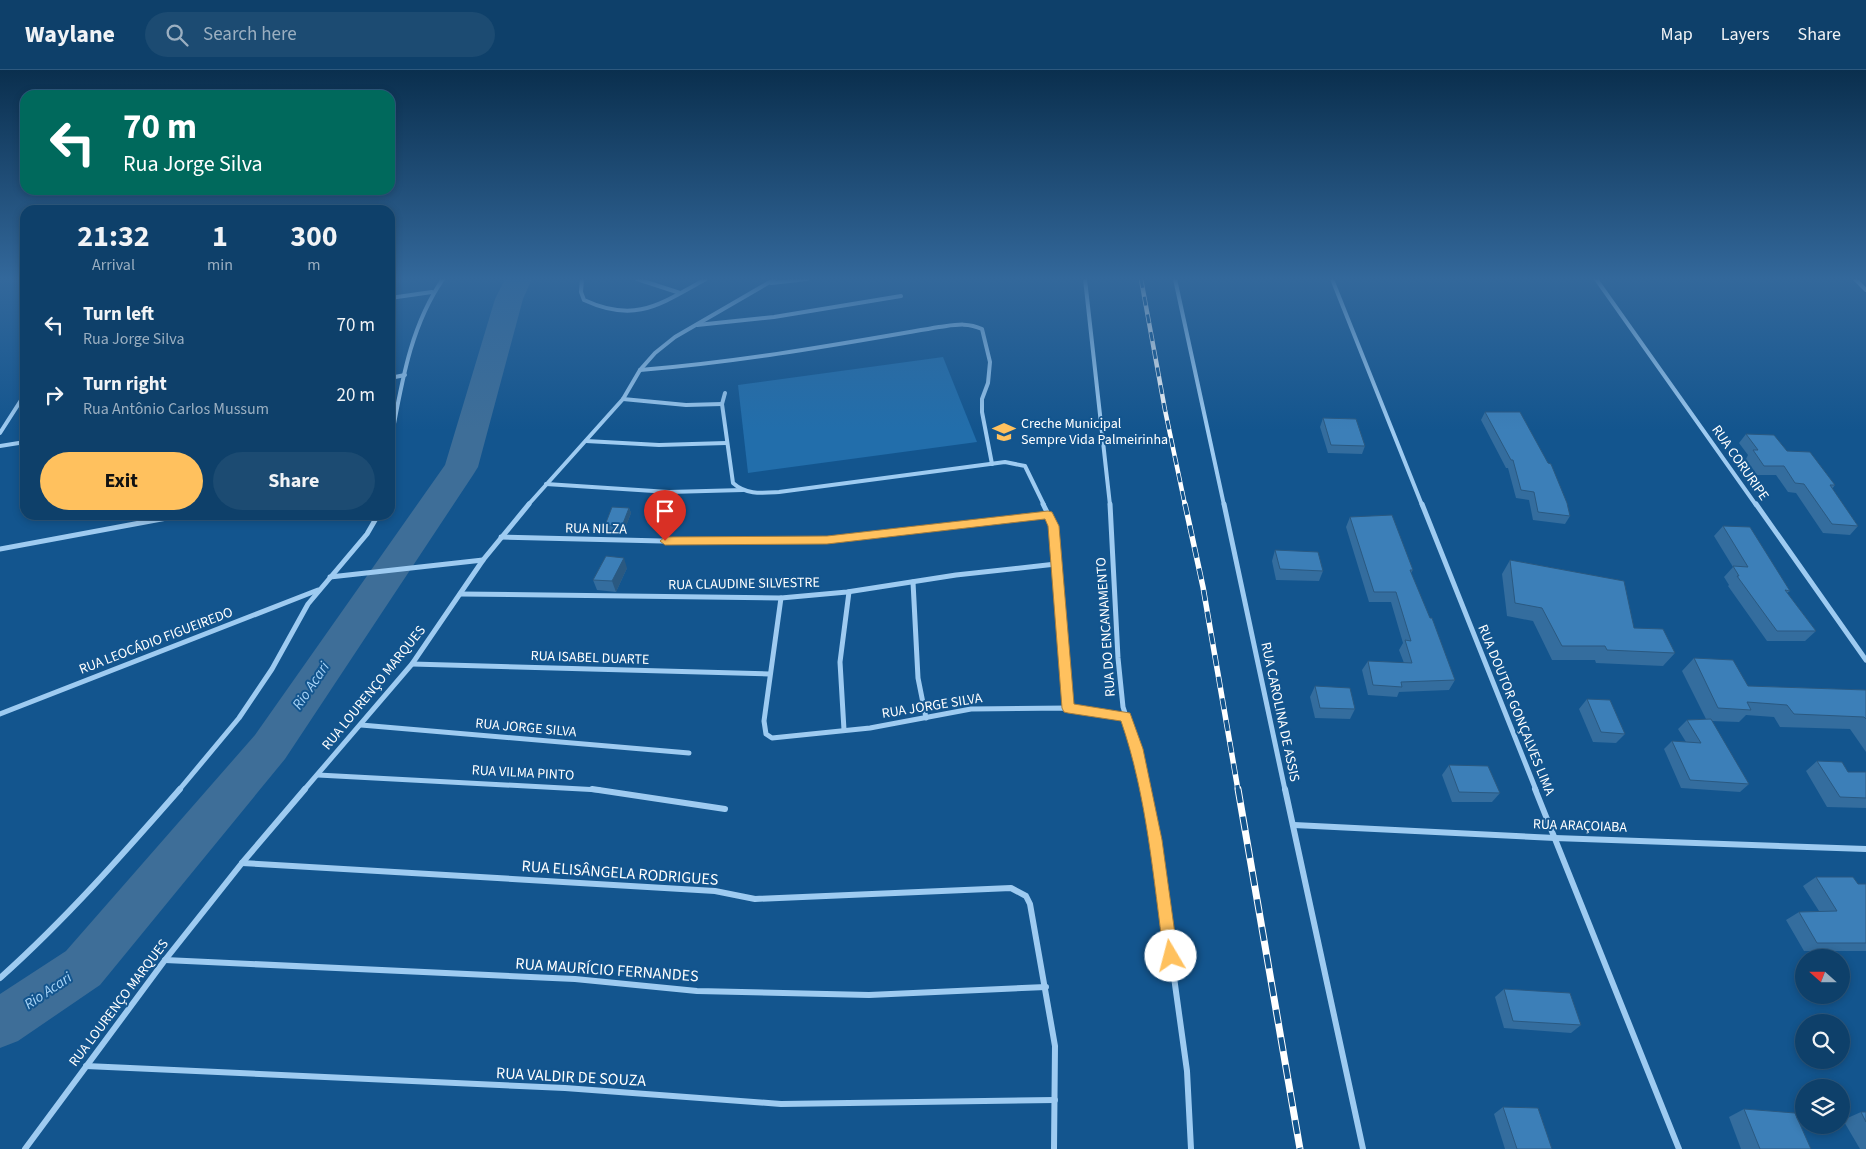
<!DOCTYPE html>
<html lang="en">
<head>
<meta charset="utf-8">
<style>
  body { margin:0; font-family:"Source Sans 3",sans-serif; background:#1c4b72; color:#f1f3f6; height:100vh; display:flex; flex-direction:column; font-size:19px; white-space:nowrap }
  * { box-sizing:border-box; margin:0 }
  p { font-size:16px; color:#9bafc1 }
  .icon { flex:none; width:28px; height:28px; fill:none; stroke:currentColor; stroke-width:2; stroke-linecap:round; stroke-linejoin:round }
  .map { position:relative; flex:1; overflow:hidden }
  .details { position:absolute; left:20px; top:135px; width:375px; height:315px; display:flex; flex-direction:column; background:#0e406a; border-radius:15px; box-shadow:0 2px 8px #0003,0 0 0 1px #2e597e }
  .details>* { flex:none }
  .top-card { position:absolute; left:20px; top:20px; width:375px; height:105px; border-radius:15px; box-shadow:0 2px 8px #0003,0 0 0 1px #2e597e; background:#00695c; color:#fff; overflow:hidden }
  .needle { width:32px; rotate:291deg }
  .controls { position:absolute; left:1795px; top:879px; display:grid; gap:10px }
  .controls a { display:grid; place-items:center; width:55px; height:55px; border-radius:50%; background:#0e406a; box-shadow:0 2px 8px #0003,0 0 0 1px #2e597e; font-size:25px }
  .pin { position:absolute; display:grid; place-items:center; width:42px; height:42px; color:#fff; margin:-51px -21px; border-radius:50% 50% 50% 0; rotate:-45deg; box-shadow:0 0 5px #0007 }
  .pin .icon { rotate:45deg }
  .me { position:absolute; width:55px; margin:-28px; rotate:352deg; stroke-linejoin:round; filter:drop-shadow(0 0 4px #0008) }
  .turn { display:flex; align-items:center; gap:18px; height:105px; padding:0 20px; font-size:22px }
  .turn .icon { width:65px; height:65px; stroke-width:2.5 }
  .turn b { display:block; font-size:35px; line-height:42px }
  .eta { display:flex; justify-content:space-evenly; align-items:center; height:85px; text-align:center }
  .eta b { font-size:30px; font-weight:700; line-height:35px }
  .primary-button { display:flex; gap:10px; margin-top:auto; padding:10px 20px }
  .primary-button a { flex:1; height:58px; border-radius:30px; background:#ffc15e; color:#111; font-size:20px; font-weight:700; line-height:58px; text-align:center }
  .primary-button a+a { background:#1c4b72; color:#f1f3f6 }
  ul { padding:0; list-style:none }
  li { display:flex; align-items:center; gap:15px; height:70px; padding:0 20px }
  li div { flex:1 }
  li b { display:block; font-size:19px }
  li em { font-style:normal }
  header { display:flex; align-items:center; gap:30px; box-sizing:border-box; height:70px; padding:0 25px; background:#0e406a; border-bottom:1px solid #2e597e }
  header strong { font-size:24px }
  nav { display:flex; gap:28px; margin-inline-start:auto; font-size:18px }
  .search { width:350px; height:45px; background:#1c4b72; display:flex; align-items:center; gap:12px; box-sizing:border-box; padding:0 18px; border-radius:28px; color:#9bafc1; font-size:19px }
  .map>svg:first-child { display:block }
</style>
</head>
<body>
<header>
<strong>Waylane</strong>
<div class="search"><svg class="icon" aria-label="search" viewBox="0 0 24 24"><circle cx="10" cy="10" r="6"/><path d="M15 15l6 6"/></svg>Search here</div>
<nav><a>Map</a><a>Layers</a><a>Share</a></nav>
</header>
<div class="map">
<svg width="1866" height="1079" viewBox="0 0 1866 1079">
  <rect width="100%" height="100%" fill="#13558e"/>
  <polygon fill="#226eab" points="943,287 977,372 748,403 738,315"/>
  <g fill="none" stroke-linecap="round" stroke-linejoin="round">
    <polygon fill="#3e6e98" fill-rule="evenodd" points="505,209 532,209 523,229 478,397 473,405 285,689 100,915 18,971 0,978 0,924 66,881 255,665 445,395 495,229"/>
    <g stroke="#9ecbf1" stroke-width="4">
      <path d="M582,209l-1,13 3,8c52,24 76,4 122,-21"/>
      <polyline points="637,209 680,223"/>
      <polyline points="1085,209 1110,435"/>
      <polyline points="1175,209 1224,435"/>
      <polyline points="1332,209 1422,435"/>
      <polyline points="1596,209 1756,435"/>
      <polyline points="1855,209 1866,220"/>
      <polyline points="771,213 807,209"/>
      <polyline points="390,228 432,222"/>
      <polyline points="697,255 774,247 901,226"/>
      <path d="M640,300c101,-8 200,-26 299,-43 16,-2 28,-5 43,2l8,33 -2,21 -6,16v13l10,52"/>
      <polyline points="390,308 405,305"/>
      <path d="M725,323l-3,11 11,79c13,12 29,10 46,9l226,-30 20,4 19,39"/>
      <polyline points="623,329 686,335 722,334"/>
      <polyline points="0,363 25,324"/>
      <polyline points="586,371 659,375 726,373"/>
      <path d="M390,375c11,-57 19,-117 53,-166"/>
      <polyline points="0,376 25,372"/>
      <polyline points="546,414 669,422 743,420"/>
      <polyline points="528,435 623,329 640,300 655,283 675,267 775,209"/>
    </g>
    <g stroke="#9ecbf1" stroke-width="5">
      <polyline points="1043,434 1054,456 1068,638"/>
      <polyline points="1110,434 1118,588 1123,637 1137,679 1145,720"/>
      <polyline points="1224,434 1285,720"/>
      <polyline points="1422,434 1536,720"/>
      <polyline points="1756,434 1866,590"/>
      <polyline points="501,467 703,472 827,470 1048,445"/>
      <polyline points="0,479 183,445"/>
      <polyline points="330,507 483,490"/>
      <polyline points="913,512 918,608 926,648"/>
      <polyline points="460,524 781,528 847,522 956,505 1056,494"/>
      <polyline points="781,528 764,651 766,664 772,668 870,658 971,639 1068,638 1126,647"/>
      <polyline points="412,594 769,604"/>
      <polyline points="0,644 318,520"/>
      <polyline points="361,655 689,683"/>
      <polyline points="844,660 840,592 849,522"/>
      <polyline points="318,705 600,720"/>
      <polyline points="179,720 239,648 272,599 308,534 367,464 378,445"/>
      <polyline points="304,720 412,594 483,490 529,434"/>
    </g>
    <g stroke="#9ecbf1" stroke-width="6">
      <polyline points="592,719 725,739"/>
      <polyline points="1145,719 1155,770 1187,1001 1191,1079"/>
      <polyline points="1285,719 1363,1079"/>
      <polyline points="1535,719 1679,1079"/>
      <polyline points="1294,755 1555,768 1866,779"/>
      <polyline points="242,793 715,821 755,829 1011,818 1026,826 1030,834 1055,976 1054,1079"/>
      <polyline points="165,890 575,909 697,921 869,925 1046,917"/>
      <path d="M0,908c65,-58 123,-124 180,-189"/>
      <polyline points="86,996 565,1018 781,1034 1055,1030"/>
      <polyline points="25,1079 165,890 242,793 305,719"/>
    </g>
    <defs>
      <polyline id="rail-far2" points="1141,209 1165,340 1185,435"/>
      <polyline id="rail-far1" points="1185,434 1203,517 1238,720"/>
      <polyline id="rail" points="1238,719 1300,1079"/>
    </defs>
    <use href="#rail-far2" stroke="#fff" stroke-width="4.5"/>
    <use href="#rail-far1" stroke="#fff" stroke-width="5.5"/>
    <use href="#rail" stroke="#fff" stroke-width="7"/>
    <use href="#rail-far2" stroke="#13558e" stroke-width="3" stroke-dasharray="9" stroke-linecap="butt"/>
    <use href="#rail-far1" stroke="#13558e" stroke-width="4" stroke-dasharray="11" stroke-linecap="butt"/>
    <use href="#rail" stroke="#13558e" stroke-width="5" stroke-dasharray="14" stroke-linecap="butt"/>
  </g>
  <g fill="#346d9e">
    <polygon points="1485,342 1570,446 1565,454 1533,450 1529,430 1516,428 1508,398 1506,398 1481,350"/>
    <polygon points="1323,348 1365,376 1362,384 1328,383 1320,357"/>
    <polygon points="1746,364 1787,381 1835,415 1832,419 1858,456 1850,465 1823,463 1796,423 1788,422 1776,405 1757,405 1746,389 1748,385 1739,373"/>
    <polygon points="629,438 631,443 624,461 607,460 605,455"/>
    <polygon points="1350,447 1413,500 1411,503 1455,610 1449,620 1399,622 1397,627 1368,625 1362,600 1368,591 1404,593 1399,580 1403,573 1391,532 1369,532 1346,457"/>
    <polygon points="1723,456 1790,521 1787,523 1816,561 1805,571 1767,571 1728,516 1729,515 1724,507 1733,497 1714,466"/>
    <polygon points="1275,480 1323,501 1319,511 1276,510 1272,491"/>
    <polygon points="1510,490 1634,558 1675,583 1663,596 1596,593 1595,590 1552,590 1533,551 1507,546 1502,504"/>
    <polygon points="627,498 616,522 597,520 593,510"/>
    <polygon points="1694,588 1748,616 1866,620 1866,682 1850,659 1780,657 1774,647 1746,645 1739,652 1711,651 1749,714 1740,722 1681,718 1664,679 1672,671 1686,672 1678,659 1687,650 1706,649 1682,601"/>
    <polygon points="1315,616 1355,639 1350,649 1315,648 1310,627"/>
    <polygon points="1587,629 1625,664 1616,673 1593,672 1579,639"/>
    <polygon points="1817,691 1848,702 1866,702 1866,738 1827,737 1806,701"/>
    <polygon points="1449,695 1500,723 1492,732 1452,732 1442,705"/>
    <polygon points="1816,807 1858,814 1866,814 1866,881 1804,881 1786,850 1799,842 1819,841 1803,816"/>
    <polygon points="1504,919 1581,955 1571,963 1504,958 1495,927"/>
    <polygon points="1503,1037 1552,1079 1505,1079 1494,1044"/>
    <polygon points="1744,1039 1811,1079 1741,1079 1729,1047"/>
    <polygon points="1861,1042 1866,1042 1866,1079 1860,1079 1843,1050"/>
  </g>
  <g fill="#2a5981">
    <polygon points="629,438 631,443 624,461 622,456"/>
    <polygon points="624,488 627,498 616,522 612,511"/>
  </g>
  <g fill="#3c7fb8" stroke="#2a5981">
    <polygon points="1485,342 1520,342 1548,393 1551,394 1567,433 1570,446 1538,442 1534,422 1521,420 1513,390 1511,390"/>
    <polygon points="1323,348 1356,349 1365,376 1331,375"/>
    <polygon points="1746,364 1774,365 1787,381 1810,382 1835,415 1830,415 1858,456 1832,454 1804,414 1795,413 1784,396 1764,396 1753,380 1758,380"/>
    <polygon points="612,437 629,438 622,456 605,455"/>
    <polygon points="1392,445 1413,500 1410,500 1430,548 1432,548 1455,610 1401,612 1402,617 1373,615 1368,591 1412,593 1405,570 1411,571 1396,522 1374,522 1350,447"/>
    <polygon points="1723,456 1750,457 1790,521 1785,520 1816,561 1777,561 1737,506 1739,506 1733,496 1748,497"/>
    <polygon points="1275,480 1318,482 1323,501 1280,499"/>
    <polygon points="606,486 624,488 612,511 593,510"/>
    <polygon points="1510,490 1624,511 1634,558 1663,559 1675,583 1607,580 1605,576 1562,576 1542,538 1515,533"/>
    <polygon points="1694,588 1733,590 1748,616 1866,620 1866,649 1864,647 1794,644 1787,635 1747,632 1751,640 1718,638"/>
    <polygon points="1315,616 1350,618 1355,639 1320,638"/>
    <polygon points="1587,629 1610,630 1625,664 1601,662"/>
    <polygon points="1711,649 1749,714 1690,710 1672,671 1701,673 1687,650"/>
    <polygon points="1817,691 1842,692 1848,702 1866,702 1866,728 1840,727"/>
    <polygon points="1449,695 1488,696 1500,723 1459,722"/>
    <polygon points="1816,807 1853,807 1858,814 1866,814 1866,873 1817,873 1799,842 1837,841"/>
    <polygon points="1504,919 1570,923 1581,955 1513,951"/>
    <polygon points="1503,1037 1538,1038 1552,1079 1517,1079"/>
    <polygon points="1744,1039 1795,1043 1811,1079 1760,1079"/>
    <polygon points="1861,1042 1866,1042 1866,1052"/>
  </g>
  <linearGradient id="sky" x2="0" y2="1"><stop stop-color="#0a2f4e"/><stop offset="0.58" stop-color="#33689b"/><stop offset="1" stop-color="#33689b" stop-opacity="0"/></linearGradient>
  <rect width="1866" height="360" fill="url(#sky)"/>
  <path fill="#ffc15e" stroke="#a67d3d" d="M1048,441l4,1 7,14 15,178 56,9 13,36 19,91 16,116 -2,5 -5,2 -5,-2 -2,-5c-11,-79 -17,-160 -43,-235l-53,-8 -4,-1 -2,-4 -14,-182 -3,-7 -218,25 -162,1 -5,-4 5,-4 162,-1z"/>
  <defs>
    <symbol id="school-bare" viewBox="-9 -9 18 18"><path d="M0-5L7-2L0 1L-7-2ZM-4 1L0 2.5L4 1V4Q0 6-4 4Z" fill="#ffc15e" stroke="#13558e" stroke-width="2.5" paint-order="stroke"/></symbol>
  </defs>
  <g fill-rule="evenodd">
    <use href="#school-bare" x="988" y="346" width="32" height="32"/>
  </g>
  <g text-anchor="middle" dominant-baseline="central" stroke-width="4" stroke-linejoin="round" paint-order="stroke">
    <g font-size="14" fill="#fff" stroke="#13558e" text-anchor="start">
      <text x="1021" y="354">Creche Municipal<tspan x="1021" dy="16">Sempre Vida Palmeirinha</tspan></text>
    </g>
    <g font-size="14" fill="#fff" stroke="#13558e">
      <text transform="translate(1740 393) rotate(55)">RUA CORURIPE</text>
      <text transform="translate(596 459) rotate(1)">RUA NILZA</text>
      <text transform="translate(744 514) rotate(-1)">RUA CLAUDINE SILVESTRE</text>
      <text transform="translate(1106 557) rotate(-94)">RUA DO ENCANAMENTO</text>
      <text transform="translate(156 571) rotate(-21)">RUA LEOCÁDIO FIGUEIREDO</text>
      <text transform="translate(590 588) rotate(2)">RUA ISABEL DUARTE</text>
      <text transform="translate(374 618) rotate(-51)">RUA LOURENÇO MARQUES</text>
      <text transform="translate(932 636) rotate(-9)">RUA JORGE SILVA</text>
      <text transform="translate(1516 640) rotate(68)">RUA DOUTOR GONÇALVES LIMA</text>
      <text transform="translate(1280 642) rotate(78)">RUA CAROLINA DE ASSIS</text>
      <text transform="translate(526 658) rotate(5)">RUA JORGE SILVA</text>
      <text transform="translate(523 703) rotate(3)">RUA VILMA PINTO</text>
      <text transform="translate(1580 756) rotate(2)">RUA ARAÇOIABA</text>
      <text transform="translate(119 933) rotate(-53)">RUA LOURENÇO MARQUES</text>
    </g>
    <g font-size="15" font-style="italic" fill="#a9d5f8" stroke="#13558e">
      <text transform="translate(311 616) rotate(-56)">Rio Acari</text>
      <text transform="translate(48 921) rotate(-34)">Rio Acari</text>
    </g>
    <g font-size="16" fill="#fff" stroke="#13558e">
      <text transform="translate(620 803) rotate(4)">RUA ELISÂNGELA RODRIGUES</text>
      <text transform="translate(607 900) rotate(4)">RUA MAURÍCIO FERNANDES</text>
      <text transform="translate(571 1007) rotate(3)">RUA VALDIR DE SOUZA</text>
    </g>
  </g>
</svg>
<div class="controls">
<a><svg class="needle" viewBox="-14 -14 28 28"><path d="M0-13l5 13h-10z" fill="#e53935"/><path d="M0 13l5-13h-10z" fill="#9bafc1"/></svg></a>
<a><svg class="icon" aria-label="search" viewBox="0 0 24 24"><circle cx="10" cy="10" r="6"/><path d="M15 15l6 6"/></svg></a>
<a><svg class="icon" aria-label="layers" viewBox="0 0 24 24"><path d="M12 4l9 5-9 5-9-5zM3 14l9 5 9-5"/></svg></a>
</div>
<div class="pin" style="left:665px;top:471px;background:#d93025"><svg class="icon" aria-label="arrive" viewBox="0 0 24 24"><path d="M6 21V4h12l-3 4 3 4H6"/></svg></div>
<svg class="me" style="left:1171px;top:886px" viewBox="-20 -20 40 40"><circle r="19" fill="#fff"/><path d="M0-13L10 11 0 6-10 11z" fill="#ffc15e"/></svg>
<div class="top-card">
<div class="turn"><svg class="icon" aria-label="left" viewBox="0 0 24 24"><path d="M17 20v-9H6M10 6l-5 5 5 5"/></svg><div><b>70 m</b>Rua Jorge Silva</div></div>
</div>
<section class="details">
<div class="eta">
<div><b>21:32</b><p>Arrival</p></div>
<div><b>1</b><p>min</p></div>
<div><b>300</b><p>m</p></div>
</div>
<ul>
<li><svg class="icon" aria-label="left" viewBox="0 0 24 24"><path d="M17 20v-9H6M10 6l-5 5 5 5"/></svg><div><b>Turn left</b><p>Rua Jorge Silva</p></div><em>70 m</em></li>
<li><svg class="icon" aria-label="right" viewBox="0 0 24 24"><path d="M7 20v-9h11M14 6l5 5-5 5"/></svg><div><b>Turn right</b><p>Rua Antônio Carlos Mussum</p></div><em>20 m</em></li>
</ul>
<div class="primary-button"><a>Exit</a><a>Share</a></div>
</section>
</div>
</body>
</html>
